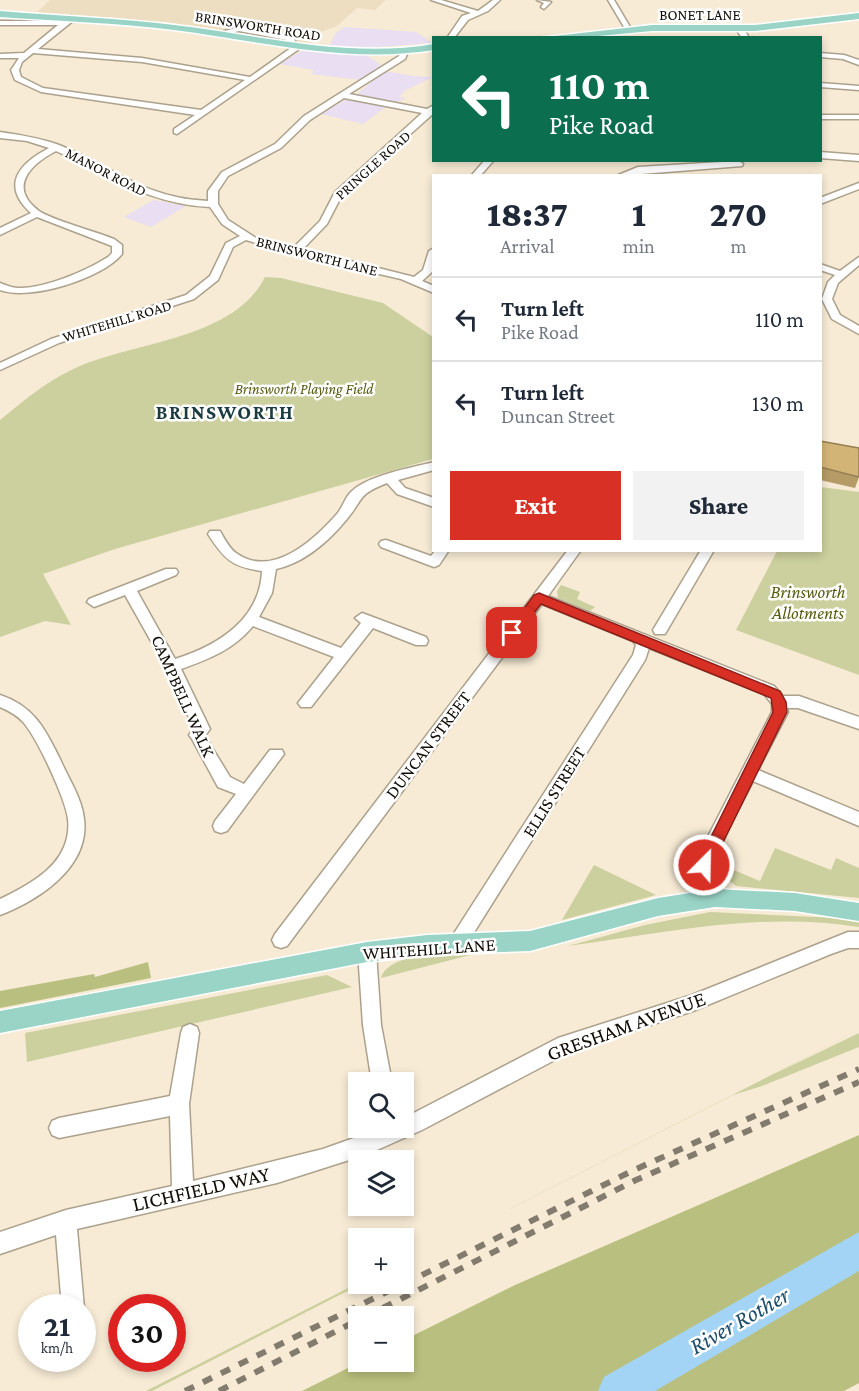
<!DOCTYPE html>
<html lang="en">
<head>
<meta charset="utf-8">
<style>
  body { margin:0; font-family:"Crimson Pro",serif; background:#f2f2f3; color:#1f2937; height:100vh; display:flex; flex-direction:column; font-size:22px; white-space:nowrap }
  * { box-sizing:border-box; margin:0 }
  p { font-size:20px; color:#747a83 }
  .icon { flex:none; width:33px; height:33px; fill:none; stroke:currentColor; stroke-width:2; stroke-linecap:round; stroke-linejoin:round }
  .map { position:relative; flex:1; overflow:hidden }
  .sheet { position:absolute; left:432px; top:174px; width:390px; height:378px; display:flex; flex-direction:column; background:#fff; border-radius:0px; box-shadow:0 3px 9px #0003 }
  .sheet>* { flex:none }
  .banner { position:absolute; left:432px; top:36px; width:390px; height:126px; border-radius:0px; box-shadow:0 3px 9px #0003; background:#0b6e4f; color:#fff; overflow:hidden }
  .controls { position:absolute; left:348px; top:1072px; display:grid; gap:12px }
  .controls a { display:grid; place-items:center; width:66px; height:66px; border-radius:0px; background:#fff; box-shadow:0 3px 9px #0003; font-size:30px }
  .speed { position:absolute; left:18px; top:1294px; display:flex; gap:12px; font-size:30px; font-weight:700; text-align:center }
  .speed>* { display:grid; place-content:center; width:78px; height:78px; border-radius:50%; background:#fff; box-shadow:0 3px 9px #0003; line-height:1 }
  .speed small { font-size:15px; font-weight:400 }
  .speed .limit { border:9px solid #d22; background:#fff; color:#111 }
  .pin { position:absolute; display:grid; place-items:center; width:51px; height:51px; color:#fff; margin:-26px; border-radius:12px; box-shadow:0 3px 9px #0006 }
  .me { position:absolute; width:66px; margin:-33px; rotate:23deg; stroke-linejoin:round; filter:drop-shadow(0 0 4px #0008) }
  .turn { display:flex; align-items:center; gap:21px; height:126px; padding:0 18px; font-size:27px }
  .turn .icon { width:78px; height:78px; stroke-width:2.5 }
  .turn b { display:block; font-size:42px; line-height:51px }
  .eta { display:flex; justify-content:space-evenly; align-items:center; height:102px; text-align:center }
  .eta b { font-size:36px; font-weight:800; line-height:42px }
  .button { display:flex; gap:12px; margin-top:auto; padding:12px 18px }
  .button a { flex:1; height:69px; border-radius:0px; background:#d93025; color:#fff; font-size:24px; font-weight:800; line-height:69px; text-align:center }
  .button a+a { background:#f2f2f3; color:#1f2937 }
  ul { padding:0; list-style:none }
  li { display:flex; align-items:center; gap:18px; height:84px; padding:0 18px; border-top:2px solid #e0e1e3 }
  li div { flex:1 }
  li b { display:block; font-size:22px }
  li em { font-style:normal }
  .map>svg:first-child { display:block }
</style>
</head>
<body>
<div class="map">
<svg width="859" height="1391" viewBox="0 0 859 1391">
  <rect width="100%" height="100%" fill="#f7ebd5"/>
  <g fill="#e9def2">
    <polygon points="344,27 416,32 432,43 364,48 328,48 336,33"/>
    <polygon points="303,50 366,55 380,64 379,68 361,80 311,74 314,70 280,64"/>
    <polygon points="385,71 412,76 433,77 404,91 399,97 406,98 392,104 357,94"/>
    <polygon points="345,100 356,100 386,107 363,124 321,114"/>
    <polygon points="154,200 186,206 151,227 124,217"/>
  </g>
  <polygon fill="#eedec1" points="50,0 386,0 375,10 357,8 337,26 323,31 308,46 297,44 297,40 287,35 235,27 221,31 166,22 37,12"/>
  <g fill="#cbd09e">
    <path d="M265,277l16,1 102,25 50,34v122l-318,90 -72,25 28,51 -26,-4 -45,16v-217c26,-21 49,-41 80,-54 57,-24 155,-28 185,-89z"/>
    <polygon points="821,487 859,492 859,675 736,630 777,551 820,550"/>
    <polygon points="561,585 580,592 577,599 595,607 590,611 558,598 557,591"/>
    <polygon points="775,848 831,870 836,858 859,868 859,898 736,886 717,871 717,863 760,881"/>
    <polygon points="594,865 656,895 562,920"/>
    <path d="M710,912l128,6 21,4v5c-98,-16 -193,6 -291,19l77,-21z"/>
    <path d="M478,953l-97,25c9,-28 71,-23 97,-25z"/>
    <polygon points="327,975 352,987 27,1062 25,1033"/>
    <polygon points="859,1030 772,1075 859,1033 859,1047 762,1086 733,1095 404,1263"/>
    <polygon points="358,1283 361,1284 152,1391 146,1391"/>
  </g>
  <g fill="#b9bf7e">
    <polygon points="148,962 151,978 0,1008 0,991 94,974 95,977"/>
    <polygon points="859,1135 859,1383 844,1391 302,1391 360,1362 404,1362 404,1340 515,1285"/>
  </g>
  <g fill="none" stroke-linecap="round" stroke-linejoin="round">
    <polygon fill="#a3d4f6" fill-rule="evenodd" points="859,1232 859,1271 655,1391 598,1391 604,1377"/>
    <defs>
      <g id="minor">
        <polygon points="431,0 441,0 478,11 493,0 500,0 488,11 468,20 454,38 447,38 462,16 471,13"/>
        <polygon points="537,0 551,2 544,9 541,7 544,3"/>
        <polygon points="608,0 614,0 633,32 627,32"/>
        <path d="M71,16l3,4 -36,29 104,9 108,19 45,-32 7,2 -125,87 -3,-1v-4l21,-14 -154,-23 -26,-12 -4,-10 8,-12h-19v-4l24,-1 34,-28h-58v-4h63zM33,53l109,9 103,18 -44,30 -158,-22 -22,-11 -2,-7 3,-8z"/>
        <polygon points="239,27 293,36 296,43 289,47 285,45 287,40 239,31 222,35 218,33"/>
        <polygon points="740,27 743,27 749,38 742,38 736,29"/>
        <path d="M401,50l7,2 -3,7 -56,35 78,15 7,-4v8l-92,82 -15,29 -24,25 111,28 9,-7 6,-19 5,-3 -1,23 -11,10 12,5v7l-33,-14 -109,-25 -46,-14 -13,7 -15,33 -24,19 -135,44 -59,27v-7l51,-24 135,-44 24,-19 16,-33 14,-7 -18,-12 -12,-17c-62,-3 -99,-31 -154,-56 -25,13 -49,36 -17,60 13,9 58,21 75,28l8,6v9c-20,25 -93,47 -122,36v-7c6,2 12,5 18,5 26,1 68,-17 90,-31l4,-4v-7l-75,-29 -37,18v-7l31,-15c-30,-27 -13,-49 18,-65l-22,-7 -27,-3v-6c20,3 40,6 59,13 56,22 83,53 149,56v-10l14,-19 53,-28 29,-28 95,-60zM344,98l78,15 -87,79 -15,29 -26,26 -38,-9 -28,-18 -10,-16v-13l10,-15 53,-28 29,-28z"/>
        <polygon points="820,53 844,55 859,60 859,65 843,59 820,57"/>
        <polygon points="820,83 859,86 859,90 820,87"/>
        <rect x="820" y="115" width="39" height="4"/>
        <polygon points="820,152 859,155 859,161 820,158"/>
        <polygon points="485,160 494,160 480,176 471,176"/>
        <polygon points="739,161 743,164 742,166 616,176 638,167"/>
        <polygon points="859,183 859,189 820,204 820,198"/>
        <polygon points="859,257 859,265 838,283 832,299 840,315 859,326 859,334 832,319 822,299 828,282 835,275 820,270 820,264 840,271"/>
        <path d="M434,462v8l-36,10 7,8 29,10v9l-37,-13 -10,-11c-30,12 -22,14 -40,36 -18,22 -43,44 -71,50l-4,24 -13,24 82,31 20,-25 -6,-5 7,-5 64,24 2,4 -2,4h-10l-43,-17 -62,79h-10l-3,-4 36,-46 -81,-31c-20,24 -44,33 -72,43l29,60 -5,7 25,41 14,7 26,-34h12l2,4 -57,77 -6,2 -6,-2 -2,-5 2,-5 21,-27 -18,-7 -26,-48 -3,-4 5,-7 -29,-62 -40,-71 -31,12 -7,-5 2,-3 77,-30h10l2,3 -2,3 -39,16 38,68c42,-13 85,-39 87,-88 -30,-4 -38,-12 -54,-37l2,-3h10c4,7 9,17 16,22 36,26 78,-13 101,-39 6,-7 8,-17 15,-23 17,-16 59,-23 82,-29z"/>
        <polygon points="386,540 431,556 436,550 449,550 439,565 434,567 381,547 379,544 381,541"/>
        <polygon points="568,550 581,550 548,596 774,686 783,696 799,696 859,717 859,729 798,708 787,708 788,712 758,770 859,812 859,826 753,781 715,854 715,877 724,898 721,903 715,906 709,903 698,877 699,854 772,712 772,704 764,694 649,648 645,660 463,950 457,952 451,950 448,944 451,938 633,655 636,645 633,641 542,604 287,946 281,948 275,946 272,940 275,934"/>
        <polygon points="701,550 714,550 665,634 655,634 653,630"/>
        <path d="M0,695c34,11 45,34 60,64 8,19 22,39 24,60 6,48 -45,81 -84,96v-16c23,-11 54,-27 64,-52 4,-9 5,-19 4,-28 -2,-19 -31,-82 -45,-97 -6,-7 -14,-11 -23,-15z"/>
        <polygon points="848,932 859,932 859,948 848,948 831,954 693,1011 570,1052 422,1130 368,1154 277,1183 77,1229 84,1308 82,1312 82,1308 62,1308 56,1235 0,1254 0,1232 66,1210 172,1186 170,1116 59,1138 52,1135 49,1128 52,1121 59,1118 170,1096 181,1033 183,1027 190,1024 197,1027 199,1033 189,1104 193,1181 323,1149 382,1128 404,1128 404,1118 558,1038 692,995"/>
        <polygon points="367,944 373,946 376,952 381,1025 392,1083 372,1083 363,1025 358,952 361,946"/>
      </g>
      <g id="major">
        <path d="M0,11c58,5 116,7 174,14 86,10 173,34 260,19v6c-87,14 -174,-9 -260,-20 -58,-7 -116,-9 -174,-13z"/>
        <polygon points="859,13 859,19 755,31 652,31 576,38 537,38 652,25 755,25"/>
        <polygon points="715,889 795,893 859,903 859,921 795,911 715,907 658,916 530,951 427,955 367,962 0,1033 0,1011 367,942 427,935 530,931 658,898"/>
      </g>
    </defs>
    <use href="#minor" stroke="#aca18c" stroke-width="3"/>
    <use href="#major" stroke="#fff" stroke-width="3"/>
    <use href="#minor" fill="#fff" fill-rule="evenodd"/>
    <use href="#major" fill="#99d4c6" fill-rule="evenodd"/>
    <g stroke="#837b6d" stroke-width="6" stroke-dasharray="10 10" stroke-linecap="butt">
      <polyline points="404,1284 634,1170 859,1069"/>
      <polyline points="365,1317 636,1180 859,1082"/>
      <polyline points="185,1391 403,1284"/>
      <polyline points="219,1391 358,1320"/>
    </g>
  </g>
  <polygon fill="#b59b66" points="820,441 859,477 855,488 820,480"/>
  <polygon fill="#d3b477" stroke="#947e53" stroke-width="1.5" points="820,441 859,448 859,477 820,467"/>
  <polygon fill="#d93025" stroke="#8d1f18" stroke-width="1.5" points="539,593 780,691 786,702 787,712 710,869 704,871 697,865 773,712 771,698 541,604 517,636 508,636 508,630 534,595"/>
  <g text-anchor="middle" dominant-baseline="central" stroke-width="5" stroke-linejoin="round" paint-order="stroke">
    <g font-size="15" fill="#110d06" stroke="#fff">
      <text x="700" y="15">BONET LANE</text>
      <text transform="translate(258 26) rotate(9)">BRINSWORTH ROAD</text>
      <text transform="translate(373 165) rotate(-42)">PRINGLE ROAD</text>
      <text transform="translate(106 172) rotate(27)">MANOR ROAD</text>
      <text transform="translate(317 256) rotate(14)">BRINSWORTH LANE</text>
      <text transform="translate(117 321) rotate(-17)">WHITEHILL ROAD</text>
    </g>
    <g font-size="15" font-style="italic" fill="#575b10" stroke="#fff">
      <text x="304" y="389">Brinsworth Playing Field</text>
    </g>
    <g font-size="18" font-style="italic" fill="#575b10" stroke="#fff">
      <text x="808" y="592">Brinsworth<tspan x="808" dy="21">Allotments</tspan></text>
    </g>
    <g font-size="18" fill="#110d06" stroke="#fff">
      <text transform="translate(183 696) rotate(66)">CAMPBELL WALK</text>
      <text transform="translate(428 745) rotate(-53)">DUNCAN STREET</text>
      <text transform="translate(554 792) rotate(-58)">ELLIS STREET</text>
      <text transform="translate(429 949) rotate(-4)">WHITEHILL LANE</text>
    </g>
    <g font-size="20" font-weight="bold" letter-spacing="1.5" fill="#1a3c40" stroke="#fff">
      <text x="225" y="412">BRINSWORTH</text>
    </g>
    <g font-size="21" fill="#110d06" stroke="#fff">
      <text transform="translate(626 1026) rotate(-20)">GRESHAM AVENUE</text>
      <text transform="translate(201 1189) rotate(-13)">LICHFIELD WAY</text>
    </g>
    <g font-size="24" font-style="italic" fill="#1f4e6b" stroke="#fff">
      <text transform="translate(739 1320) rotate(-30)">River Rother</text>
    </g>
  </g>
</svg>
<div class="controls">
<a><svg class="icon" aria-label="search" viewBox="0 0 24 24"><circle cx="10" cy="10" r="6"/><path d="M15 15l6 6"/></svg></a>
<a><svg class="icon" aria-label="layers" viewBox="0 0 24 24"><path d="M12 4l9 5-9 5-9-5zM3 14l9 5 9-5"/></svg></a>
<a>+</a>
<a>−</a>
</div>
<div class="speed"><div>21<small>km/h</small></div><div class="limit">30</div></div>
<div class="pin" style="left:512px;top:633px;background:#d93025"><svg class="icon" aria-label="arrive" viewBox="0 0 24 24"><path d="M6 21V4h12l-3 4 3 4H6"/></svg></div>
<svg class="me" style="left:704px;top:865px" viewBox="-20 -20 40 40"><circle r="17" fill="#d93025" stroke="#fff" stroke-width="3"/><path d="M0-11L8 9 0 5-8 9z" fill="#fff"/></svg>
<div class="banner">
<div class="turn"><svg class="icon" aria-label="left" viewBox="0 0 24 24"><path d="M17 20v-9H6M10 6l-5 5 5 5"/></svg><div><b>110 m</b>Pike Road</div></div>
</div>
<section class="sheet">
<div class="eta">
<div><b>18:37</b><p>Arrival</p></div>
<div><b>1</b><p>min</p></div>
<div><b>270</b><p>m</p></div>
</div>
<ul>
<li><svg class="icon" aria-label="left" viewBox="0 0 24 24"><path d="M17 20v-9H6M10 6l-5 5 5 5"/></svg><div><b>Turn left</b><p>Pike Road</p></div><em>110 m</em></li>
<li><svg class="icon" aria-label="left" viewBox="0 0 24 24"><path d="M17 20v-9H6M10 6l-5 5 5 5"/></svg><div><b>Turn left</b><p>Duncan Street</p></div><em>130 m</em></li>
</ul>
<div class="button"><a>Exit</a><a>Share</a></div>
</section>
</div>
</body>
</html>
